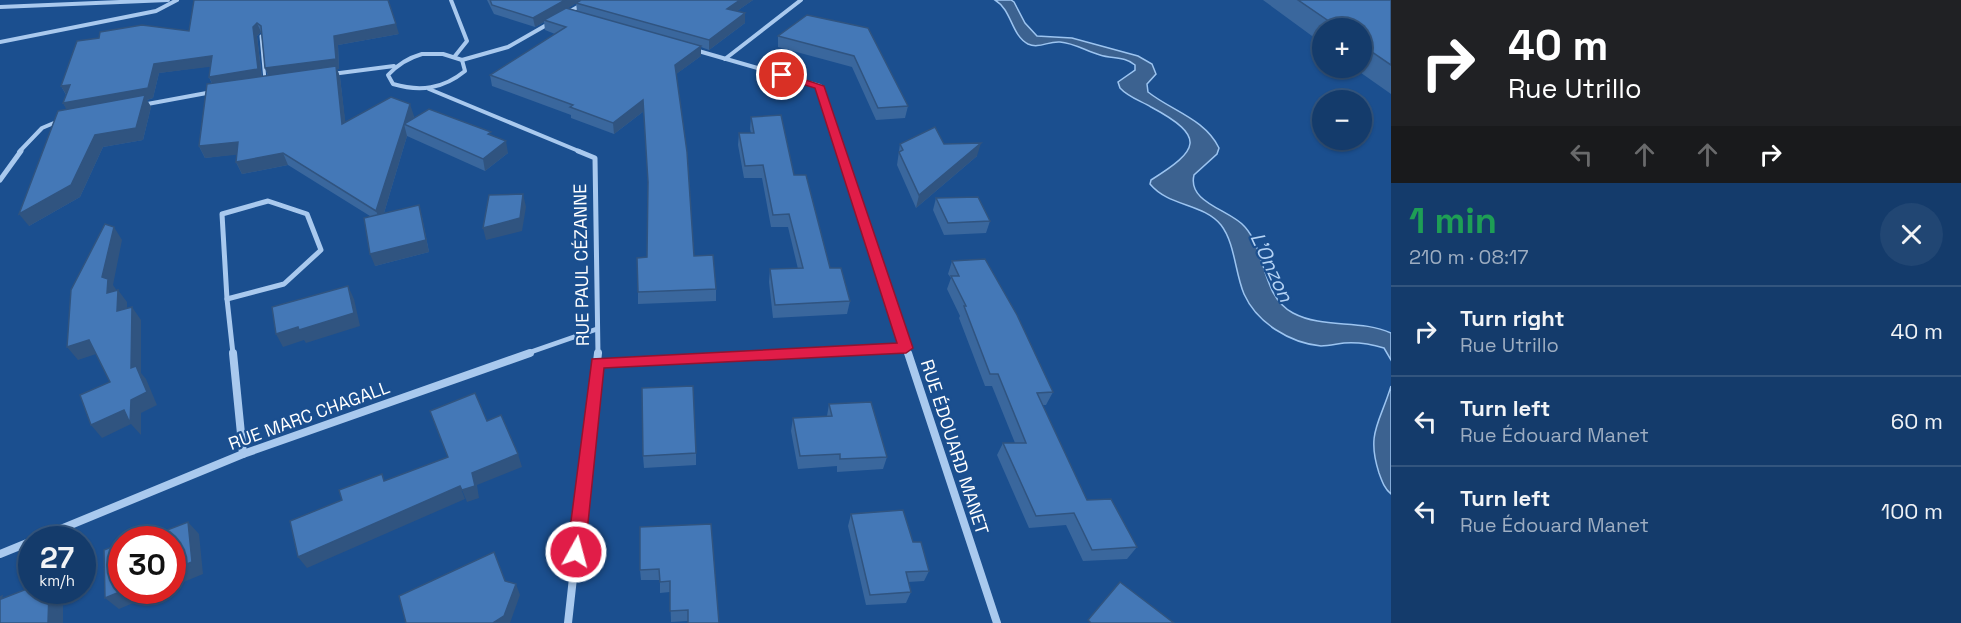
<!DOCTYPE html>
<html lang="en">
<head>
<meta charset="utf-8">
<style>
  body { margin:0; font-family:"Space Grotesk",sans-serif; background:#214673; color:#f1f3f6; height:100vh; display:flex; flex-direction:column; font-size:22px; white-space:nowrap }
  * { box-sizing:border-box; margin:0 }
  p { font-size:20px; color:#9dadc1 }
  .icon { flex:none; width:33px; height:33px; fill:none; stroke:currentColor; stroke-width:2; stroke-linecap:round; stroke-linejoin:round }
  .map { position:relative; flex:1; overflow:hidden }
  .sheet { display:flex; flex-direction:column; background:#143b6b; width:570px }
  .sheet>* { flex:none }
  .banner { background:#202124; color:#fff; overflow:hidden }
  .buttons { position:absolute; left:1312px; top:18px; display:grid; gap:12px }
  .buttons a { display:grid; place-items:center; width:60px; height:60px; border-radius:50%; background:#143b6b; box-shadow:0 2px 4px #0004,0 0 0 2px #33557e; font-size:30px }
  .speed { position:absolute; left:18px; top:526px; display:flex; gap:12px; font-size:30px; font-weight:700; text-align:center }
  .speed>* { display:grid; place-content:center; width:78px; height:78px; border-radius:50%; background:#143b6b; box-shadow:0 2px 4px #0004,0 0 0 2px #33557e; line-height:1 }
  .speed small { font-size:15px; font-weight:400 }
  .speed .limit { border:9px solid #d22; background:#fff; color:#111 }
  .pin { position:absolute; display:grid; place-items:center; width:51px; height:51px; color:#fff; margin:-26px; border:3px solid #fff; border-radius:50%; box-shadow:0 2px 6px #0007 }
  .me { position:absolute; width:66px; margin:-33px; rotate:7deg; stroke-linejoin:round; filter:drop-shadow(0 0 4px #0008) }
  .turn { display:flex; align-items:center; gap:21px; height:126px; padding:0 18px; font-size:27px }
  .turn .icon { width:78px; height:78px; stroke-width:2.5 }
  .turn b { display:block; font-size:42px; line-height:51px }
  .lanes { display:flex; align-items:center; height:57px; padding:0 18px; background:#0003; justify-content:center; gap:30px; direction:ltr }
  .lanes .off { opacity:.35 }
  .round { display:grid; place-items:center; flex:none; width:63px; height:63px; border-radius:32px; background:#214673 }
  .head { display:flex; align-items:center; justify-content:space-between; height:102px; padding:0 18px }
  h1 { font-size:36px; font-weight:700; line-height:45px; color:#1e9e55 }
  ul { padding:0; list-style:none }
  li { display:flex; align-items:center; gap:18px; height:90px; padding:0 18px; border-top:2px solid #33557e }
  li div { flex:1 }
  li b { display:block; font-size:22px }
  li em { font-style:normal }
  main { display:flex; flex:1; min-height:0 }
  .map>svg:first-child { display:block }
</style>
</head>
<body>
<main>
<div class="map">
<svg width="1391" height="623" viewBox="0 0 1391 623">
  <rect width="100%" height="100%" fill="#1b4f8f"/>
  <g fill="#3c6290" stroke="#9cc4f0" stroke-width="1.5">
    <path d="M995,0h16l3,2 11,21 12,13 35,2 66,18 14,8 4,10 -9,10 1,8c24,19 57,27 71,56l-2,6 -23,21c-7,28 37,35 51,52 22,25 16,69 48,86 30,16 67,6 98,20v27l-7,-12c-13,-4 -26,-6 -40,-5 -8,1 -15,3 -23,3 -31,-3 -64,-23 -77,-52 -9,-21 -9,-51 -23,-69 -18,-22 -52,-18 -71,-41l1,-4c48,-30 56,-43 0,-73 -10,-6 -23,-10 -31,-19l-2,-6 17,-12v-5c-10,-9 -23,-6 -35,-10 -14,-4 -26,-12 -40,-13 -12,-1 -21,7 -32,2 -17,-9 -16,-34 -33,-44z"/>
    <path d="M1391,386v108c-7,-6 -9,-13 -12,-21 -13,-40 1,-50 12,-87z"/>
  </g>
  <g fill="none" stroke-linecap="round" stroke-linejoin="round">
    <polyline stroke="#a9c9ee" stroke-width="3" points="261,36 265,80"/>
    <g stroke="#a9c9ee" stroke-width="4">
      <polyline points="451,0 467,41 455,56"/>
      <polyline points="0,7 168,0"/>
      <polyline points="567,13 590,0"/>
      <polyline points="0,42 156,11 177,0"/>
      <polyline points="695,50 820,86 842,152"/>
      <path d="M422,54h21l19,6 3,11c-22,18 -45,21 -72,13l-5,-9c10,-11 20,-17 34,-21z"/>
      <polyline points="725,59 801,0"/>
      <polyline points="462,60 508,47 550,23"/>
      <polyline points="332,74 394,66"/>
      <polyline points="429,89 581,152"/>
      <polyline points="142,105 212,92"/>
      <polyline points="19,152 42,128 61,120"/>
    </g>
    <g stroke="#a9c9ee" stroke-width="5">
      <polyline points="578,151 595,158 598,354"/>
      <polyline points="841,151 908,354"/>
      <polyline points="0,180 21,151"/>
      <polygon points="268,201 307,214 321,250 284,284 227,299 222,214"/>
      <polyline points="227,299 233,354"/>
      <polyline points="525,354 597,329"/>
      <polyline points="777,354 906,348"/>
    </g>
    <g stroke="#a9c9ee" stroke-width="8">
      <polyline points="233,353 243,454"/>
      <polyline points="908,353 997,623"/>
      <polyline points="598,363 807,353"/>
      <polyline points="34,540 243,454 530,353"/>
      <polyline points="0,554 32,541"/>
      <polyline points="568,623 598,353"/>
    </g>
  </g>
  <g fill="#3a679d" fill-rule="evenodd">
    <path d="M194,0l205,34 -61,11 1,24h-2l3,8 5,45 69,-6 -1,3 79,16 16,18 -23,18 -78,-35 -23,77 38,4 7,35 -54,14 -5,-50 -82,-51 -46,9 -6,-12 1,-8 -32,4 -6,-12 13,-62 -3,-7 2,-11 -52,7 -6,25 -6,2 4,7 -8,33 -40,7 -23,50 -51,29 38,-117 -4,-6 3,-8 -5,-9 128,-55zM261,32l4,36 3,8 -6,1 -5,-41z"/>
    <path d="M487,0h266l-16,11 8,12 -36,27 -8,-3v9l-25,18 18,182 22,33v12l-78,3v-12l9,-35 1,-75 -4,-71 -30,23 -43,-16v-3l-79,-29 -2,-11 65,-41 -10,-4 -1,-8 -9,5 -41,-13zM576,3l1,8 -9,-3z"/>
    <polygon points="1263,0 1391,0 1391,94 1354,68 1362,68 1362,28 1323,28 1323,44"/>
    <polygon points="868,28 908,106 905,118 876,120 852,67 778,47 778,36"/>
    <polygon points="751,117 794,175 830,268 850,301 847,314 773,318 769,282 770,269 798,269 788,227 771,227 762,178 744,178 738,145 739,133 751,133 750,129"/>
    <polygon points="900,144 944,144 977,156 916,208 897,165"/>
    <polygon points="936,198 990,221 986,233 944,235 933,210"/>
    <polygon points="952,261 1053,392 1046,405 1042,405 1087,500 1137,547 1127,559 1083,561 1066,525 1029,528 997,455 1003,443 1015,443 992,386 985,386 959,318 960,316 947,289 951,278 948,274"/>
    <polygon points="829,404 887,457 883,469 837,472 837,466 798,469 791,431 793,418 827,416"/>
    <polygon points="696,453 696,465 644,468 643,456"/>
    <polygon points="851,514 913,542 929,571 924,581 908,582 911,592 906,603 866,605 848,526"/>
    <polygon points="711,524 688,621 671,622 670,592 660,593 660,580 641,580 640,570"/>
  </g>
  <g fill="#305480">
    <polygon points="565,0 582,0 546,21 544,20 544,22 535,27 533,18"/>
    <polygon points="740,0 753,0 727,18 727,9"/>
    <polygon points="745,13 745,23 709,50 709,40"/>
    <polygon points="257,23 261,32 257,36 262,79 214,87 209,77"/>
    <polygon points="396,24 399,34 338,45 339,69 337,69 340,77 347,135 269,77 265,68 334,36"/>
    <polygon points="701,46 701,56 675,75 675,65"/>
    <polygon points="212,56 217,66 159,73 153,98 147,100 151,107 143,140 103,147 80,197 29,226 19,214 69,114 63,103 154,64"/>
    <polygon points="70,85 67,96 61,86"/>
    <polygon points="643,100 644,111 614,134 613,123"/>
    <polygon points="410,104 414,116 410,127 404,124"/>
    <polygon points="404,124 407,136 381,223 376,211"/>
    <polygon points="506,141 508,153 485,171 483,159"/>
    <polygon points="238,142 244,154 205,158 199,146"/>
    <polygon points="981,143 977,156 916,208 919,195"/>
    <polygon points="283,153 288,165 242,174 236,162"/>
    <polygon points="523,194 526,207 522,231 486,240 483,228"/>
    <polygon points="419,205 422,217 429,252 375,266 370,254"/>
    <polygon points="114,227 122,240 113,285 117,291 107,293 102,277"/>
    <polygon points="348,286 354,299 360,326 306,343 304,340 283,347 276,334"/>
    <polygon points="118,290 127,302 127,324 117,311"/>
    <polygon points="132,307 141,320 141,373 146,379 157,405 141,413 141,435 131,424 102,438 91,425 131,368"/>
    <polygon points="89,340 99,353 78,360 67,347"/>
    <polygon points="518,454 522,467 477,485 479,498 467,502 462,490 472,473"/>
    <polygon points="460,486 465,499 307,568 298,557"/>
    <polygon points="188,522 199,534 203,574 174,586 174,594 144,606 138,601 119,609 105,598 122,591 172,591 172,570"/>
    <polygon points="516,584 520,595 510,623 493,623"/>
    <polygon points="49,591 63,591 63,623 48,623"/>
  </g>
  <g fill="#4478b7" stroke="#305480" stroke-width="1.5">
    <polygon points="194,0 388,0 396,24 334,36 336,59 265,68 261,26 257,23 253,27 258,69 209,77 212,56 154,64 148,88 63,103 70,85 61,86 77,41 99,38 100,32 142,25 189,31"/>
    <polygon points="490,0 565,0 533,18 492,5"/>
    <polygon points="581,0 740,0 727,9 745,13 709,40 576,3"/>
    <polygon points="1298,0 1391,0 1391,65 1362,45 1362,28 1339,28"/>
    <polygon points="566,8 701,46 675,65 687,152 694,256 713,255 716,289 638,292 637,258 647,257 648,182 643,100 613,123 570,107 573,105 490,75 566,27 544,20"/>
    <polygon points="807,15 868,28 908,106 878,108 854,56 778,36"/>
    <polygon points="336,66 342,124 391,97 410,104 404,124 429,109 491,132 488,134 506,141 483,159 404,124 376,211 283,153 236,162 238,142 199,146 207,84"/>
    <polygon points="145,95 136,128 95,135 71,185 19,214 58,111"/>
    <polygon points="781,115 794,175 806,175 830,268 841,268 850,301 775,305 770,269 803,268 789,214 773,215 763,165 745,166 739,133 754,133 751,117"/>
    <polygon points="935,127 944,144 981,143 919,195 899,152 903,150 900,144"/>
    <polygon points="523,194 520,218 483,228 489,195"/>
    <polygon points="978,197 990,221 948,223 936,198"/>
    <polygon points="419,205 426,240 370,254 364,218"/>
    <polygon points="105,224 114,227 102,277 108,279 107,293 118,290 117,311 132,307 131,368 136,366 147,392 131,400 130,423 124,410 91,425 80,395 110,382 89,340 67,347 71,290"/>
    <polygon points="985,259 1017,315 1053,392 1037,393 1087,500 1111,499 1137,547 1092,550 1074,513 1036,516 1003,443 1026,443 998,374 990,374 964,306 966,306 951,276 959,276 952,261"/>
    <polygon points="348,286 354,313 299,330 298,327 276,334 272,307"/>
    <polygon points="693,386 696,453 643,456 642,388"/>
    <polygon points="475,393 487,421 501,415 518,454 472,473 475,486 462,490 460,486 298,557 290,521 342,500 339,490 382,474 384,481 448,457 430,411"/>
    <polygon points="871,402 887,457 840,459 840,454 800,456 793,418 832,416 829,404"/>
    <polygon points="903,510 913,542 921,542 929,571 906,572 911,592 870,595 851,514"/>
    <polygon points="188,522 192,562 172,570 172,540 141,540"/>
    <polygon points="711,524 719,623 688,623 688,610 670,611 670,581 660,582 659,569 640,570 640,527"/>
    <polygon points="122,543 122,591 105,598 104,550"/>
    <polygon points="494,552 505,581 516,584 504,616 493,623 406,623 399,596"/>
    <polygon points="1120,582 1174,623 1091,623 1088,620"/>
    <polygon points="32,587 32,591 49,591 48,623 0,623 0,597 2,596 1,599"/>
    <polygon points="131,591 141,591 131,595"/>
  </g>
  <polygon fill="#e11d48" stroke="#92132f" stroke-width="1.5" points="778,73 785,73 824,86 913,348 906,353 604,368 585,552 582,558 576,560 570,558 567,552 592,359 897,343 815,88 778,77"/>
  <g text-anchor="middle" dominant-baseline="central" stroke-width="4.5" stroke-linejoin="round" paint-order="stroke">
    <g font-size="18" fill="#fff" stroke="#1b4f8f">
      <text transform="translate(581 265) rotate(-91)">RUE PAUL CÉZANNE</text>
      <text transform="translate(309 415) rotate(-20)">RUE MARC CHAGALL</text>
      <text transform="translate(955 447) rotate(72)">RUE ÉDOUARD MANET</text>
    </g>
    <g font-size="20" font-style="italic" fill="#b5d3f5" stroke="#1b4f8f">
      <text transform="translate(1272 267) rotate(65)">L'Onzon</text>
    </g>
  </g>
</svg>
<div class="buttons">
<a>+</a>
<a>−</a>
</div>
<div class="speed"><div>27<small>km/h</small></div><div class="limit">30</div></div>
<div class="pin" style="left:782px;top:75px;background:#d93025"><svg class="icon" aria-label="arrive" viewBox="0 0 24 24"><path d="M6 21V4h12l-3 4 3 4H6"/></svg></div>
<svg class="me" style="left:576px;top:552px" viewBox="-20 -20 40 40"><circle r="17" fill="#e11d48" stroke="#fff" stroke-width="3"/><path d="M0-11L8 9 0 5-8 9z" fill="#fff"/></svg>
</div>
<section class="sheet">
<div class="banner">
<div class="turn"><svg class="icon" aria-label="right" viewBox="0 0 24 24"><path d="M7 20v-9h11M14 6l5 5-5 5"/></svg><div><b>40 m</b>Rue Utrillo</div></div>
<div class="lanes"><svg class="icon off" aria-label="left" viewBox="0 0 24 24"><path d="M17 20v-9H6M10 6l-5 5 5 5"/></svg><svg class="icon off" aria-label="ahead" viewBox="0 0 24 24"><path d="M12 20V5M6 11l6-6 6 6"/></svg><svg class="icon off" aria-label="ahead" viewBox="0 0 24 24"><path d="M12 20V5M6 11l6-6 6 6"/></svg><svg class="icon" aria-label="right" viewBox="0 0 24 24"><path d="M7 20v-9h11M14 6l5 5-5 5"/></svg></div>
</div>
<div class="head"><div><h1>1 min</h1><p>210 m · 08:17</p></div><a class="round"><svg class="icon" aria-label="close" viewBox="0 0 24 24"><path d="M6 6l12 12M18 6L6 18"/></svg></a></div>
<ul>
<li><svg class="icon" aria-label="right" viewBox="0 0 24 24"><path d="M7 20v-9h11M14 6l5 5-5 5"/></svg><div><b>Turn right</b><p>Rue Utrillo</p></div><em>40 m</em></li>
<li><svg class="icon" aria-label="left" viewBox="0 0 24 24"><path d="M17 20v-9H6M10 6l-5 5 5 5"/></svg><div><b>Turn left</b><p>Rue Édouard Manet</p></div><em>60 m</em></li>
<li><svg class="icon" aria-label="left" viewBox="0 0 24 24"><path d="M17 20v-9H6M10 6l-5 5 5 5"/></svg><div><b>Turn left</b><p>Rue Édouard Manet</p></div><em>100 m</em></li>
</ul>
</section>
</main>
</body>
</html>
